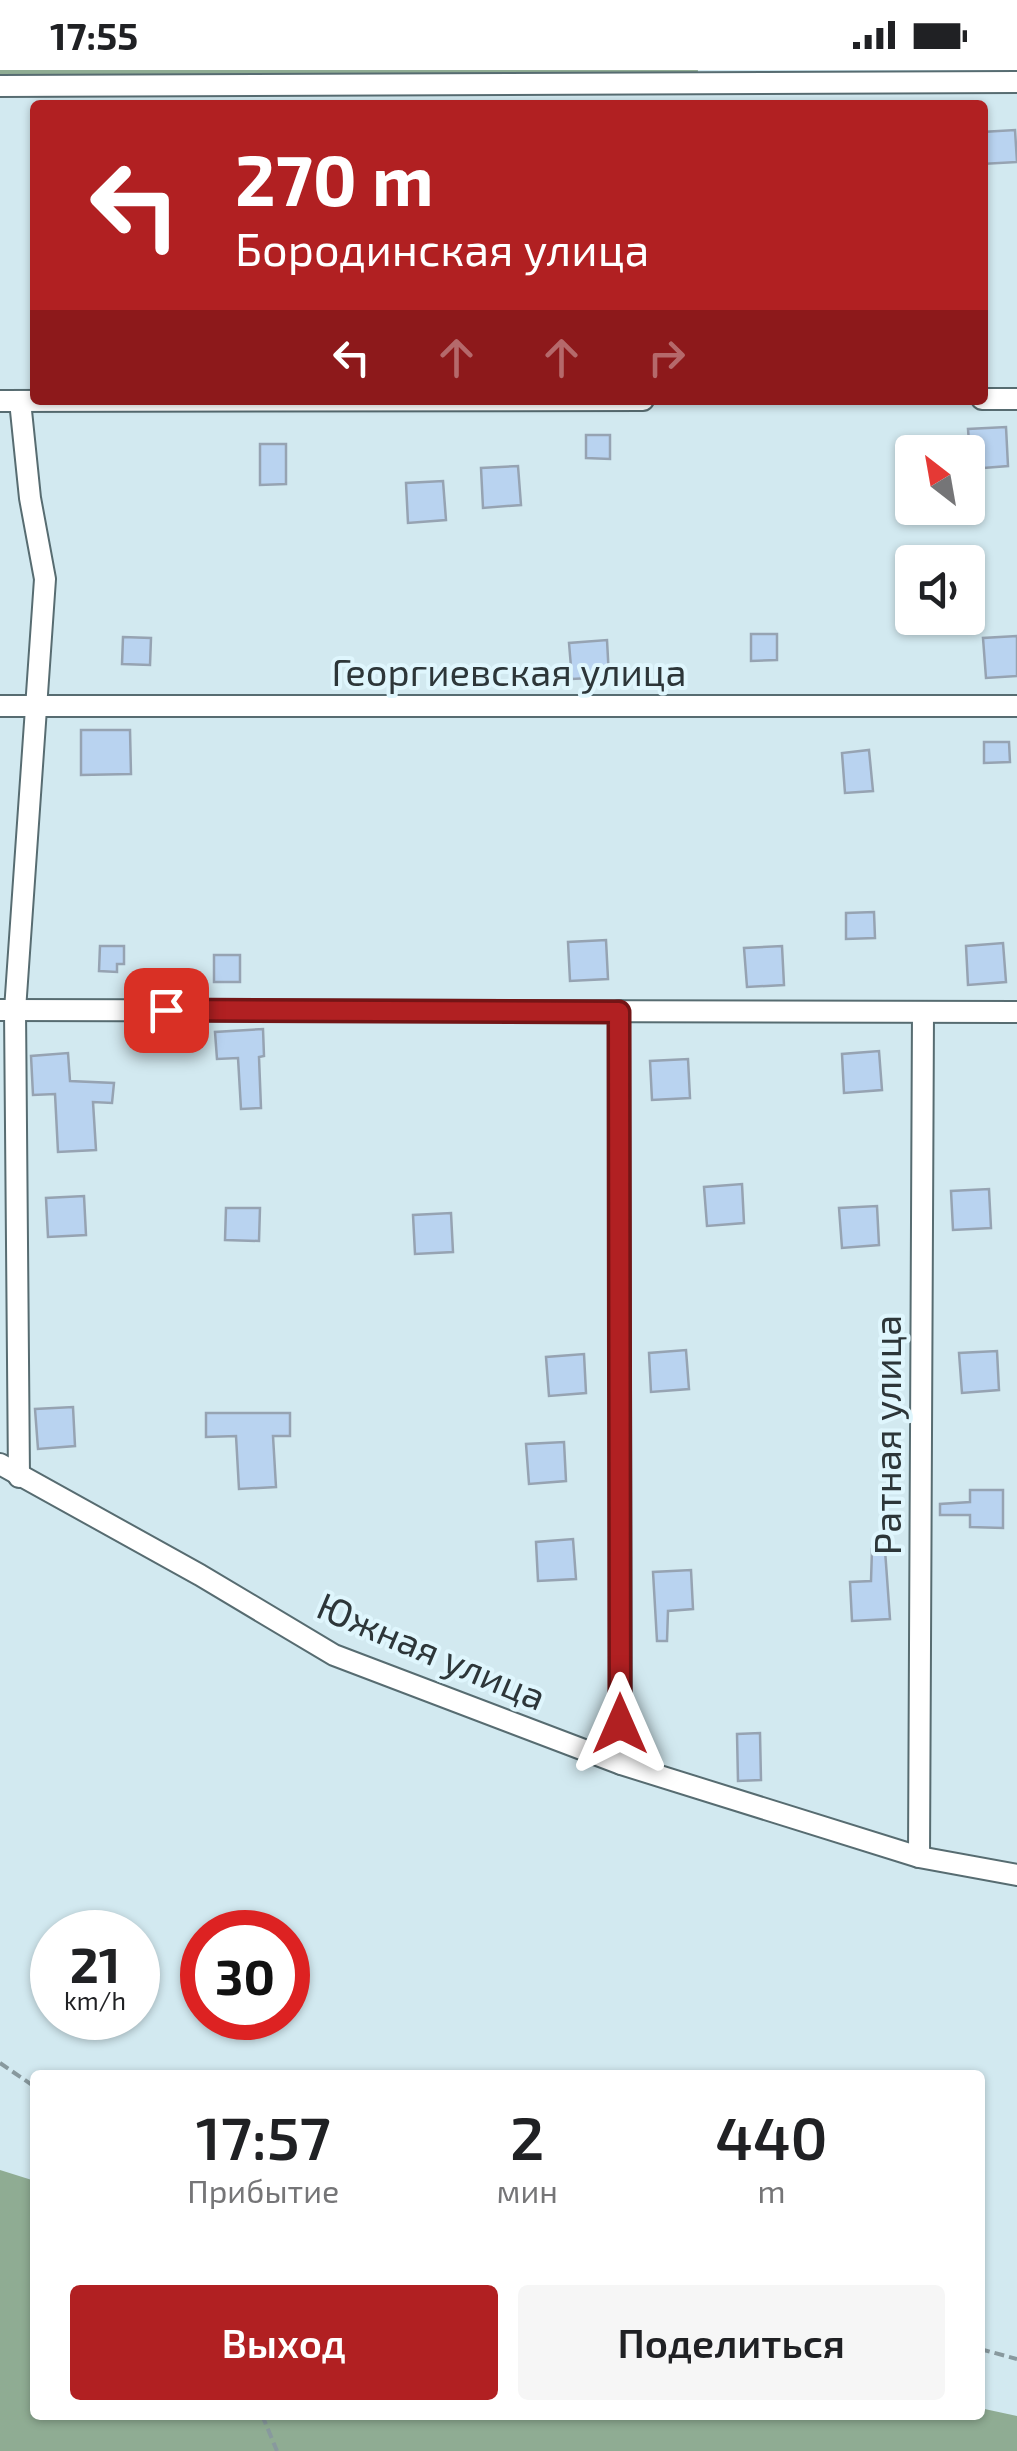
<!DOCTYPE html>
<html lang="ru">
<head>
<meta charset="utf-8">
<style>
  body { margin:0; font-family:"Exo 2",sans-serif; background:#f6f6f6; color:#202124; height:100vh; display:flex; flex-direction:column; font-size:38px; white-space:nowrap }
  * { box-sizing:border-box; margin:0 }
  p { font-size:32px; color:#757577 }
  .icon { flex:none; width:55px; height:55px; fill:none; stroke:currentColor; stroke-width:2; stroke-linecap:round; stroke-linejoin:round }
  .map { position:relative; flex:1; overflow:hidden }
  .drawer { position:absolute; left:30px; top:2000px; width:955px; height:350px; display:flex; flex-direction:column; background:#fff; border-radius:10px; box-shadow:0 2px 8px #0004 }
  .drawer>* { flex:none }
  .hud { position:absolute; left:30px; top:30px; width:958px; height:305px; border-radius:10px; box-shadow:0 2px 8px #0004; background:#b12022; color:#fff; overflow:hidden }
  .needle { width:65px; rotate:329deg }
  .fabs { position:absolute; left:895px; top:365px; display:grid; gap:20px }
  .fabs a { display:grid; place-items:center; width:90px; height:90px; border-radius:10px; background:#fff; box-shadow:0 2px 8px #0004; font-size:50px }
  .speed { position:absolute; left:30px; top:1840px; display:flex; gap:20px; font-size:50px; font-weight:700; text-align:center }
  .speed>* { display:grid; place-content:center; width:130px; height:130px; border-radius:50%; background:#fff; box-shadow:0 2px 8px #0004; line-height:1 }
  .speed small { font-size:25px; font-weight:400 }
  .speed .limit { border:15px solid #d22; background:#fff; color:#111 }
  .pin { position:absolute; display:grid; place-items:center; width:85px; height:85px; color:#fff; margin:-42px; border-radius:20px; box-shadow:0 5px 15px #0006 }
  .me { position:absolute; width:110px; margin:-55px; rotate:0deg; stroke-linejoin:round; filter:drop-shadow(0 0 8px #0008) }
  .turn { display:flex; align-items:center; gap:35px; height:210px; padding:0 40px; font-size:45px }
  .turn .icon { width:130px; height:130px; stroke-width:2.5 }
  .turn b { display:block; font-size:70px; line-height:85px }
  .lanes { display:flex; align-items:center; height:95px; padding:0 40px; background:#0003; justify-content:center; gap:50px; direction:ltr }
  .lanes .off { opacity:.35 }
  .eta { display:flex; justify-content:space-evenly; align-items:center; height:170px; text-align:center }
  .eta b { font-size:60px; font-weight:600; line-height:70px }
  .action { display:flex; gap:20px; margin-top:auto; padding:20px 40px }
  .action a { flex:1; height:115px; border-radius:10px; background:#b12022; color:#fff; font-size:40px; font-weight:600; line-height:115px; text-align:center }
  .action a+a { background:#f6f6f6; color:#202124 }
  .status { display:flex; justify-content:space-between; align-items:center; height:70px; padding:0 50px; background:#fff; direction:ltr }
  .status svg { height:28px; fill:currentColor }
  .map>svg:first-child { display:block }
</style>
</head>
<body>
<div class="status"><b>17:55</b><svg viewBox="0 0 49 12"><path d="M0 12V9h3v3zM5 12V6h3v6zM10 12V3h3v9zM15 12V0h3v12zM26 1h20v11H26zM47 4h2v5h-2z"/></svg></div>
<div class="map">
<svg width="1017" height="2381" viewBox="0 0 1017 2381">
  <rect width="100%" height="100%" fill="#d2e9f0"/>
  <g fill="#8fac93">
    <polygon points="0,0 698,0 695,22 0,5"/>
    <polygon points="0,2100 35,2111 35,2345 980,2345 980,2338 1017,2346 1017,2381 0,2381"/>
  </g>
  <g fill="#b9d3f0" stroke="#96a3b2" stroke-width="2.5">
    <polygon points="1015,60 1017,92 982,94 982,62"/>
    <polygon points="1006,357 1008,396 971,399 968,359"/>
    <polygon points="586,365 610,365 610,389 586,388"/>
    <polygon points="260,374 286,374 286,414 260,415"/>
    <polygon points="518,396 521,435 483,438 481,398"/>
    <polygon points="443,411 446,450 408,453 406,413"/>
    <polygon points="751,564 777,564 777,590 751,591"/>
    <polygon points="1017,566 1017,606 986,608 983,568"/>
    <polygon points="123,567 151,568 150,595 122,594"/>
    <polygon points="607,570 609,607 572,609 569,573"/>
    <polygon points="81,660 130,660 131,704 81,705"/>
    <polygon points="984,672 1009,672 1010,692 984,693"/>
    <polygon points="869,680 873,721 845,723 842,683"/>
    <polygon points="874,842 875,868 846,869 846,843"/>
    <polygon points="606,870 608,909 570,911 568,872"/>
    <polygon points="1003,873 1006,912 968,915 966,876"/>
    <polygon points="100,876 124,876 124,894 117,894 117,902 99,901"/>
    <polygon points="782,876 784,915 747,917 744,878"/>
    <rect x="214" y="885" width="26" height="27"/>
    <polygon points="263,959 264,986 259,987 261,1038 241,1039 238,988 217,989 215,962"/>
    <polygon points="879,981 882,1020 844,1023 842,984"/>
    <polygon points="68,983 70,1011 114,1013 112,1033 93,1032 96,1080 58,1082 55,1024 33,1025 31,986"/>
    <polygon points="688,989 690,1028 652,1030 650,991"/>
    <polygon points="742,1114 744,1153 707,1156 704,1117"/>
    <polygon points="989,1119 991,1158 953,1160 951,1121"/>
    <polygon points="84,1126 86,1165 48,1167 46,1128"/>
    <polygon points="877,1136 879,1175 842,1178 839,1138"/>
    <polygon points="226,1138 260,1138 259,1171 225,1170"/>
    <polygon points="451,1143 453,1182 415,1184 413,1145"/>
    <polygon points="686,1280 689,1319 651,1322 649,1283"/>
    <polygon points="997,1281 999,1320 962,1323 959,1283"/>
    <polygon points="584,1284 586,1323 549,1326 546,1287"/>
    <polygon points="73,1337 75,1376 38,1379 35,1339"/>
    <polygon points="206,1343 290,1343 290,1366 273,1366 276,1417 239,1419 236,1366 206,1367"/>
    <polygon points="564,1372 566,1411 529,1414 526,1374"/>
    <polygon points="970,1420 1003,1420 1003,1458 970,1457 970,1445 940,1445 940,1434 970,1432"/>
    <polygon points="573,1469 576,1509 538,1511 536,1472"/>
    <polygon points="872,1479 885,1480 890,1549 852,1551 850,1512 871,1511"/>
    <polygon points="691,1500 693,1539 668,1541 667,1571 657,1571 653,1502"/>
    <polygon points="760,1663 761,1710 738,1711 737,1664"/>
  </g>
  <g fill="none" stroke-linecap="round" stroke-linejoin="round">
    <defs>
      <g id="minor">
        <polyline points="0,16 1017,12"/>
        <polyline points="982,329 1017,329"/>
        <polyline points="0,331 643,330"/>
        <polyline points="0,636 1017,636"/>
        <polyline points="0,940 1017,942"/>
        <polyline points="619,941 621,1694"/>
        <polyline points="0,1394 200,1505 334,1585 621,1694 919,1787 1017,1805"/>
        <polyline points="19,1407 15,940 45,509 30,428 20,331"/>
        <polyline points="919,1787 923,942"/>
      </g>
    </defs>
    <use href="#minor" stroke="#576c71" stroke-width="24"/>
    <g stroke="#88999e" stroke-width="4" stroke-dasharray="10 5" stroke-linecap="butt">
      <polyline points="0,1993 35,2017"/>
      <polyline points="980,2279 1017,2289"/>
      <polyline points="262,2345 277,2381"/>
    </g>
    <use href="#minor" stroke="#fff" stroke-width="20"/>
  </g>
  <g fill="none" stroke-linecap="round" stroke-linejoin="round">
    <defs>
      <polyline id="route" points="166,940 619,942 620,1654"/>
    </defs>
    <use href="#route" stroke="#731516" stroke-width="25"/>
    <use href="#route" stroke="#b12022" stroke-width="18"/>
  </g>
  <g text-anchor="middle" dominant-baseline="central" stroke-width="8" stroke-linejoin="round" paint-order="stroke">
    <g font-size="38" fill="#2d3639" stroke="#dff6fd">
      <text x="509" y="601">Георгиевская улица</text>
      <text transform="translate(886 1365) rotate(-90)">Ратная улица</text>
      <text transform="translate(432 1580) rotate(23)">Южная улица</text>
    </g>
  </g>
</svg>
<div class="fabs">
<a><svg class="needle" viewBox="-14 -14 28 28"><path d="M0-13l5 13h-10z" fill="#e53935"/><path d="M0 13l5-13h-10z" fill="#757577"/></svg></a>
<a><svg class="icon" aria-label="sound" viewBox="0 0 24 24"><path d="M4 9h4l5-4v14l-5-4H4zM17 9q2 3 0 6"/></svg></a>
</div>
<div class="speed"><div>21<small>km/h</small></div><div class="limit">30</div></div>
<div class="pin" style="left:166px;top:940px;background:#d93025"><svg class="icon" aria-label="arrive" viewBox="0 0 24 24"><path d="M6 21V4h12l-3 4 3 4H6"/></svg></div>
<svg class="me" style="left:620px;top:1654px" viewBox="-20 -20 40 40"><path d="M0-17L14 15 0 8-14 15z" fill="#b12022" stroke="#fff" stroke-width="4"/></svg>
<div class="hud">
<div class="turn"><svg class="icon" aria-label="left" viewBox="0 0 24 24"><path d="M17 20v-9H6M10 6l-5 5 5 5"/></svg><div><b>270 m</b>Бородинская улица</div></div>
<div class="lanes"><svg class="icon" aria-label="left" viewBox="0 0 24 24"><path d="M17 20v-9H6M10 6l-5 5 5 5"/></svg><svg class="icon off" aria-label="ahead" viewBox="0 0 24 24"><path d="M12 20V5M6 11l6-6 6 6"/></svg><svg class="icon off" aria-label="ahead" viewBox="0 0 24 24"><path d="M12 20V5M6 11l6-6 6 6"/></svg><svg class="icon off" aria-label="right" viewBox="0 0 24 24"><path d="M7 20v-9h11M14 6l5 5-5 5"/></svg></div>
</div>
<section class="drawer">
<div class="eta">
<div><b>17:57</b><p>Прибытие</p></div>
<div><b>2</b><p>мин</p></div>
<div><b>440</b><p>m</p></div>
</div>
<div class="action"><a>Выход</a><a>Поделиться</a></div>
</section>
</div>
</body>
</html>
